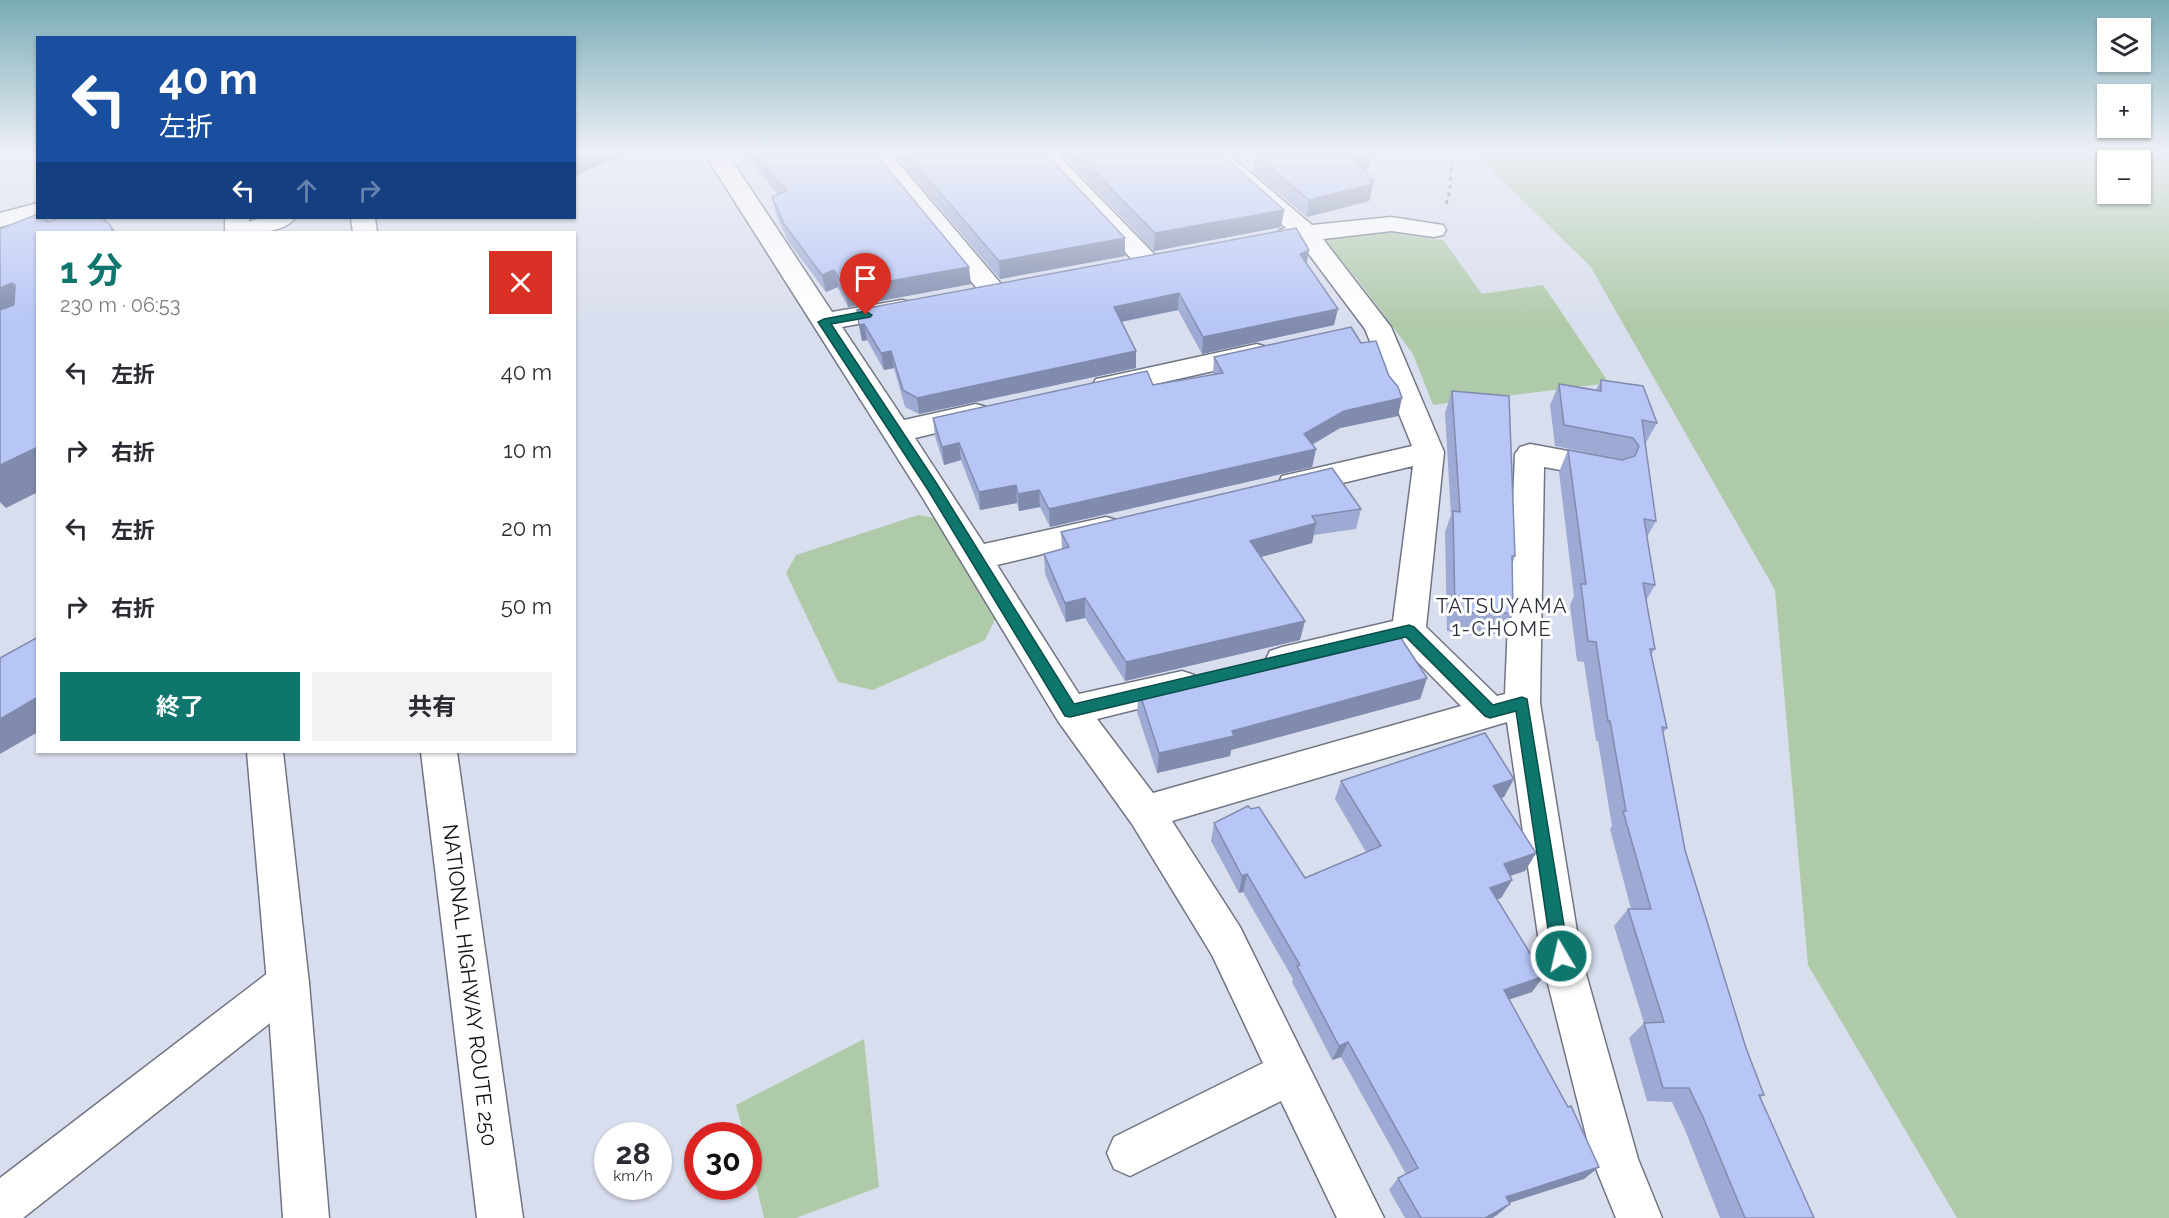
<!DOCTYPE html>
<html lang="ja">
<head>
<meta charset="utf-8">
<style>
  body { margin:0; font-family:Raleway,"Noto Sans JP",sans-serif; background:#f2f2f3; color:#2b2b33; height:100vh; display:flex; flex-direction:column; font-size:22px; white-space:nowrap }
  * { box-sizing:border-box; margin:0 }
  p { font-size:20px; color:#7c7c81 }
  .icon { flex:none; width:33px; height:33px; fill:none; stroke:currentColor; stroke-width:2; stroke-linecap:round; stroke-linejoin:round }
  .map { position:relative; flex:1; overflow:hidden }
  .side { position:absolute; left:36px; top:231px; width:540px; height:522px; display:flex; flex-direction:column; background:#fff; border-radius:0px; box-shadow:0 2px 4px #0004 }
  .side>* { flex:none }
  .guide { position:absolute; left:36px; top:36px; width:540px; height:183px; border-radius:0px; box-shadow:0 2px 4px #0004; background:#1a4fa0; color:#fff; overflow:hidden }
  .buttons { position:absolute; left:2097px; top:18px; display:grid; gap:12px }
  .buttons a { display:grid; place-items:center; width:54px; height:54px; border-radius:0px; background:#fff; box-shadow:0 2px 4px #0004; font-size:30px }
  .speed { position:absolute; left:594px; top:1122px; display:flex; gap:12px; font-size:30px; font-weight:700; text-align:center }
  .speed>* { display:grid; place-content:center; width:78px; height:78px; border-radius:50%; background:#fff; box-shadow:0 2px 4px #0004; line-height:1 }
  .speed small { font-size:15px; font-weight:400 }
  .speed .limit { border:9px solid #d22; background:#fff; color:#111 }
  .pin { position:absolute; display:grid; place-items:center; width:51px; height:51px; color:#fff; margin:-62px -26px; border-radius:50% 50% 50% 0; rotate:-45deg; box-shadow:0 0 6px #0007 }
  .pin .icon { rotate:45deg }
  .me { position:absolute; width:66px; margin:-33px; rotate:351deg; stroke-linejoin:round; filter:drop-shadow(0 0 4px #0008) }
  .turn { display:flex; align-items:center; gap:21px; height:126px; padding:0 24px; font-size:27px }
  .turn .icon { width:78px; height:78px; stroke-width:2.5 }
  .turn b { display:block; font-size:42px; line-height:51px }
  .lanes { display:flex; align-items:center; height:57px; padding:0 24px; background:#0003; justify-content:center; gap:30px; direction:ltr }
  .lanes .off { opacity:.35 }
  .round { display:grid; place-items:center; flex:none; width:63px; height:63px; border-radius:0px; background:#f2f2f3 }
  .headline { display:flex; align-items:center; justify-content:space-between; height:102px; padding:0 24px }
  h1 { font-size:36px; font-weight:700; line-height:45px; color:#0f766e }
  .primary-button { display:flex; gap:12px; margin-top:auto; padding:12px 24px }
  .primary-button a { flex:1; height:69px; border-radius:0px; background:#0f766e; color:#fff; font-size:24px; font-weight:700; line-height:69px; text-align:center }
  .primary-button a+a { background:#f2f2f3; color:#2b2b33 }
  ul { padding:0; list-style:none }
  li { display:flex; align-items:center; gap:18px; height:78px; padding:0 24px }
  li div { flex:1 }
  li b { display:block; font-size:22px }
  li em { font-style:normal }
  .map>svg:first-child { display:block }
</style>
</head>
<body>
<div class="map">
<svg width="2169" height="1218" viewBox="0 0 2169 1218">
  <rect width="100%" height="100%" fill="#d9deee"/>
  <g fill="#afcaa9" fill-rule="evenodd">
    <path d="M1474,153h695v1065h-212l-149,-253 -33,-375 -185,-324zM2108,160h32v34h-32z"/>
    <polygon points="1383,232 1443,240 1482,294 1543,285 1609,383 1433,405 1413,354 1358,280 1323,240"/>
    <polygon points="918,515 940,519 1000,609 985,640 873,690 838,682 786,573 796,555"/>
    <polygon points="864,1039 879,1187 796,1218 764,1218 749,1155 748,1136 744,1135 736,1105"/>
  </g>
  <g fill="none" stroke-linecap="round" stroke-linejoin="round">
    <defs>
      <g id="minor">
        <polygon points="704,153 727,153 832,312 902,300 911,302 915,308 911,314 842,327 904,420 976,404 986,407 990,414 986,421 915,438 984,544 1106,517 1117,520 1122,528 1117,536 997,565 1079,694 1182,671 1194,675 1199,685 1194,695 1097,719 1153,793 1461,706 1402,646 1282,675 1270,671 1265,661 1270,651 1282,647 1393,621 1413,466 1293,495 1282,492 1278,484 1282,476 1412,446 1365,329 1299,241 1280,240 1277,235 1280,230 1286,228 1202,153 1227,153 1312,225 1391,217 1443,225 1446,230 1443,235 1434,237 1391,231 1323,239 1391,327 1444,452 1426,627 1497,696 1505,694 1515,454 1520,447 1530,444 1606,458 1617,461 1621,468 1617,475 1606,478 1544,467 1540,703 1581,956 1638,1159 1662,1218 1616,1218 1592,1159 1541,956 1507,722 1172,821 1240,927 1384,1218 1337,1218 1281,1101 1130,1176 1114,1169 1107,1153 1114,1137 1263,1063 1212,955 1132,824 1058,721 921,495"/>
        <polygon points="866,153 890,153 1002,285 1006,291 1002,297 993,299 984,297"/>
        <polygon points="1032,153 1056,153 1157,257 1161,262 1157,267 1148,270 1139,267"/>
        <polygon points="1257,344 1267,347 1271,353 1267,359 1106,395 1096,393 1092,386 1096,379 1106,377"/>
        <polygon points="288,963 303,969 309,983 303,997 23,1218 0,1218 0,1178 273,969"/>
      </g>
      <g id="secondary">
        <polygon points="38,203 38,217 0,227 0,213"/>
        <path d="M261,218h34c-11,16 -48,16 -65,14l3,-5z"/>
      </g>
      <g id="trunk">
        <rect x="225" y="218" width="24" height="14"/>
        <polygon points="351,218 375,218 377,232 353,232"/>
        <polygon points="247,752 283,752 309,983 329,1218 283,1218 267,983"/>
        <polygon points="421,752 457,752 523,1218 477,1218"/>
      </g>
    </defs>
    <use href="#minor" stroke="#707584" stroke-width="3"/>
    <use href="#secondary" stroke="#707584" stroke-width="3"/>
    <use href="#trunk" stroke="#707584" stroke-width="3"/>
    <polyline stroke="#767985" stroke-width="3" stroke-dasharray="4 4" stroke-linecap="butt" points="1446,204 1450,190 1452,153"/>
    <use href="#minor" fill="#fff" fill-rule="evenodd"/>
    <use href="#secondary" fill="#fff" fill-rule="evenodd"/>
    <use href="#trunk" fill="#fff" fill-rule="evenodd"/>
  </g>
  <g fill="#9daad4">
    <polygon points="744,153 875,153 971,284 848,307 838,287 826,292 788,241 776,214 772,197 778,195"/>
    <polygon points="893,153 1045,153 1125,238 1125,256 1000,279"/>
    <polygon points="1060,153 1220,153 1284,210 1281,227 1154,251"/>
    <polygon points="1230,153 1251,153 1236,158"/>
    <polygon points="1255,155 1374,158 1371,160 1370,168 1363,169 1374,180 1369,201 1307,217 1253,172"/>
    <polygon points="1306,263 1334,325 1202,354 1178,310 1122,322 1136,368 919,414 905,407 894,368 884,370 867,340 862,341 859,325"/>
    <polygon points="1214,357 1398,416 1340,428 1312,445 1316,449 1312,467 1050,527 1040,507 1019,511 1017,503 980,510 961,460 944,465 935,436 933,418 1153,385 1213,375"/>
    <polygon points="1601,380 1657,423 1645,444 1656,521 1647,537 1655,585 1646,601 1655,649 1651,655 1667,728 1663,733 1685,850 1746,1048 1764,1095 1760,1098 1814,1218 1720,1218 1685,1130 1672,1102 1647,1101 1629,1038 1644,1023 1614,926 1628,909 1631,909 1610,829 1612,826 1598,741 1596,741 1584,662 1577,661 1570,605 1574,596 1559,472 1568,450 1619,459 1555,446 1550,405 1559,384 1596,390"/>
    <polygon points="1452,391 1515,556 1513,562 1513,614 1504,635 1480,632 1478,636 1447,631 1445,532 1451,515 1445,413"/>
    <polygon points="1361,509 1356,529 1314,535 1312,543 1261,557 1300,640 1125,681 1085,618 1066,622 1045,574 1044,554 1062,549 1061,532"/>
    <polygon points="1329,653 1427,678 1420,699 1231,750 1230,756 1157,773 1137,712 1139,691"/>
    <polygon points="1341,781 1504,797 1501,798 1536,853 1525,871 1510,876 1512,880 1501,898 1497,899 1532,992 1509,999 1599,1167 1584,1179 1509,1203 1510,1204 1497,1215 1492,1218 1405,1218 1389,1190 1398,1178 1406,1174 1341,1057 1332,1060 1292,982 1293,979 1243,892 1239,893 1211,841 1214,823 1305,878 1366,852 1335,799"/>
  </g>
  <g fill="#808bad">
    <polygon points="581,153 623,153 623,155 574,176 574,156"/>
    <polygon points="626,153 635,153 627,157"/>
    <polygon points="1236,153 1251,153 1236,158"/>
    <polygon points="1362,153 1375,153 1374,158 1371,160 1370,168 1346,173 1349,156"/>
    <polygon points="1374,180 1369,201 1307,217 1309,200"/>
    <polygon points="1284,210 1281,227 1154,251 1155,233"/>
    <polygon points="111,226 116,232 112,232"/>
    <polygon points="1125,238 1125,256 1000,279 999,261"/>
    <polygon points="1309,250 1306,267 1300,254"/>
    <polygon points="969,267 971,284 848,307 845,289"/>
    <polygon points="834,270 838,287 826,292 822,275"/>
    <polygon points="12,283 37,314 0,328 0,288"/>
    <polygon points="1179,293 1178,310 1114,323 1114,307"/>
    <polygon points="1338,309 1334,325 1202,354 1203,337"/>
    <polygon points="864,324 867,340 862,341 859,325"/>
    <polygon points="891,351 894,368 884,370 881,353"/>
    <polygon points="1136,351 1136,368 919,414 917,398"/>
    <polygon points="1402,398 1398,416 1340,428 1301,451 1304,434 1344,411"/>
    <polygon points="959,443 961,460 944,465 942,447"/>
    <polygon points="38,447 38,492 6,508 0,502 0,465"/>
    <polygon points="1316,449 1312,467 1050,527 1049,509"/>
    <polygon points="1016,485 1017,503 980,510 979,492"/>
    <polygon points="1039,490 1040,507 1019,511 1018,494"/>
    <polygon points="1316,523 1312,543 1246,561 1250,541"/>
    <polygon points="1085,598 1085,618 1066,622 1065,603"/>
    <polygon points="1305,621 1300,640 1125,681 1126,662"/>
    <polygon points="1427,678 1420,699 1231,750 1230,756 1157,773 1159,753 1232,731"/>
    <polygon points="38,697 38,732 0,754 0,719"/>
    <polygon points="1514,779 1504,797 1483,804 1493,786"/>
    <polygon points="1536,853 1525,871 1494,881 1504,864"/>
    <polygon points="1247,874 1243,892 1239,893 1242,876"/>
    <polygon points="1512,880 1501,898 1480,905 1490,888"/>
    <polygon points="1544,976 1532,992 1493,1005 1504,990"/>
    <polygon points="1348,1042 1341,1057 1332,1060 1339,1046"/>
    <polygon points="1599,1167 1584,1179 1493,1208 1506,1197"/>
    <polygon points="1510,1204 1497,1215 1492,1218 1485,1218"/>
  </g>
  <g fill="#b7c6f7" stroke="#808bad" stroke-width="1.5">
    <polygon points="754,153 875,153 969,267 845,289 834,270 822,275 784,224 772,197 787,190 773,177"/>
    <polygon points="906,153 1045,153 1125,238 999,261"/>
    <polygon points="1076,153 1220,153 1284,210 1155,233"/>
    <polygon points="1262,153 1362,153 1349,156 1374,180 1370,181 1373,184 1309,200 1255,155"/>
    <polygon points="38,214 38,218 43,218 48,222 59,218 102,218 111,226 112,232 38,232 38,447 0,465 0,310 14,305 15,285 12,283 0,288 0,229"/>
    <polygon points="1296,228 1309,250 1300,254 1338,309 1203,337 1179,293 1114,307 1136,351 917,398 903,390 891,351 881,353 864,324 859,325 857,310"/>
    <polygon points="1351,327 1361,343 1376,341 1389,376 1398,387 1402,398 1344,411 1304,434 1316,449 1049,509 1039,490 1018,494 1016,485 979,492 959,443 942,447 933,418 1147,371 1153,385 1223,373 1214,357"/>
    <polygon points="1601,380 1643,386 1657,423 1642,420 1656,521 1644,519 1655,585 1643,583 1655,649 1650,649 1667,728 1662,727 1685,850 1746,1048 1764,1095 1759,1095 1814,1218 1745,1218 1703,1117 1689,1088 1663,1088 1644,1023 1664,1022 1628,909 1651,909 1623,811 1626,811 1610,721 1608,721 1596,642 1588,641 1581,584 1586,584 1568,450 1622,460 1635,456 1639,446 1633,438 1564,425 1559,384 1601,391"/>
    <polygon points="1452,391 1509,396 1515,556 1512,556 1513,614 1488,611 1487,615 1455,610 1453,511 1460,512"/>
    <polygon points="1332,468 1361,509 1312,516 1316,523 1250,541 1305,621 1126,662 1085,598 1065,603 1044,554 1069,547 1061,532"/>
    <polygon points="1399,635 1427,678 1232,731 1234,736 1159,753 1139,691 1325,647 1329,653"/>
    <polygon points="38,637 38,697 0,719 0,658"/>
    <polygon points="1485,733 1514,779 1493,786 1536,853 1504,864 1512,880 1490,888 1544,976 1504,990 1568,1107 1571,1106 1599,1167 1506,1197 1510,1204 1485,1218 1421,1218 1398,1178 1418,1168 1348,1042 1339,1046 1297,966 1300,965 1247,874 1242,876 1214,823 1248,806 1251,809 1259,807 1305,878 1381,846 1341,781"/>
  </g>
  <linearGradient id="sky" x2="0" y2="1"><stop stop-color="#79abb5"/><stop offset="0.47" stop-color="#eef0f7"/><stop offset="1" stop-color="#eef0f7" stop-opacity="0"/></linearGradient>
  <rect width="2169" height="324" fill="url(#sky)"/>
  <polygon fill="#0f766e" stroke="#0a4d48" stroke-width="1.5" points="866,311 872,315 870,317 831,324 937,484 1074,704 1409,625 1414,627 1493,705 1522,697 1527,699 1569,956 1567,961 1561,964 1555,961 1552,956 1516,711 1490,718 1485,716 1406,637 1070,717 1065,716 928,490 818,322 824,319"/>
  <g text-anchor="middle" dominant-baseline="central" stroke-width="6" stroke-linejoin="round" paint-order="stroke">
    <g font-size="20" letter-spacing="1.5" fill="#2b2f3b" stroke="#fff">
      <text x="1502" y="606">TATSUYAMA<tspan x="1502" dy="23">1-CHOME</tspan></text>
    </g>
    <g font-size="21" fill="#101117" stroke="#fff">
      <text transform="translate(470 985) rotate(83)">NATIONAL HIGHWAY ROUTE 250</text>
    </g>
  </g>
</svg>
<div class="buttons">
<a><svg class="icon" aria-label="layers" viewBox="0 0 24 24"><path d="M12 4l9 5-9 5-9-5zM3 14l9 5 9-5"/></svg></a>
<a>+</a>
<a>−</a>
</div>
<div class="speed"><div>28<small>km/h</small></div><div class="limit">30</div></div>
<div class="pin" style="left:866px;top:315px;background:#d93025"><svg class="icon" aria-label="arrive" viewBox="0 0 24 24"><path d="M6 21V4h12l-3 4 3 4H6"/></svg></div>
<svg class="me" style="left:1561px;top:956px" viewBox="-20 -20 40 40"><circle r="17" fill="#0f766e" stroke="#fff" stroke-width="3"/><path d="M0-11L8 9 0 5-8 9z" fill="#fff"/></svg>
<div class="guide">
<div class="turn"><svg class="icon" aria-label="left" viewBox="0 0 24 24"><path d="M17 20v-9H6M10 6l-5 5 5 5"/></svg><div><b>40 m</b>左折</div></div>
<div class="lanes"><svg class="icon" aria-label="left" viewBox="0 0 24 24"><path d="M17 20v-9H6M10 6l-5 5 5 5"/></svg><svg class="icon off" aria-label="ahead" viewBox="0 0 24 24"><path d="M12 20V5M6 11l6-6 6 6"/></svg><svg class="icon off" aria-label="right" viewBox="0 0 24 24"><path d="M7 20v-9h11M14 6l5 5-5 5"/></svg></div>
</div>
<section class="side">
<div class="headline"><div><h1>1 分</h1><p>230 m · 06:53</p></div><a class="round" style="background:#d93025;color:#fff"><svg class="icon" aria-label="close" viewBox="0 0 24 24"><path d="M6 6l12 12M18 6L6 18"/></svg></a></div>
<ul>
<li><svg class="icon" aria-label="left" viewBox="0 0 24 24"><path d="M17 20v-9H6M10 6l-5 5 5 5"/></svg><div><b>左折</b></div><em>40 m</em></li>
<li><svg class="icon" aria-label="right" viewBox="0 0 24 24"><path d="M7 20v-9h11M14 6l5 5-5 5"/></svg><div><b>右折</b></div><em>10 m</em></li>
<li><svg class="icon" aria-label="left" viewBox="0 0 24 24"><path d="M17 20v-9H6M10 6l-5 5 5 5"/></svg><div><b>左折</b></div><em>20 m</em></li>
<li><svg class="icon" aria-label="right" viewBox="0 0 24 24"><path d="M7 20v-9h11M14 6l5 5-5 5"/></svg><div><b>右折</b></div><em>50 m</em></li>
</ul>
<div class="primary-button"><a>終了</a><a>共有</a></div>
</section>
</div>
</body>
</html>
